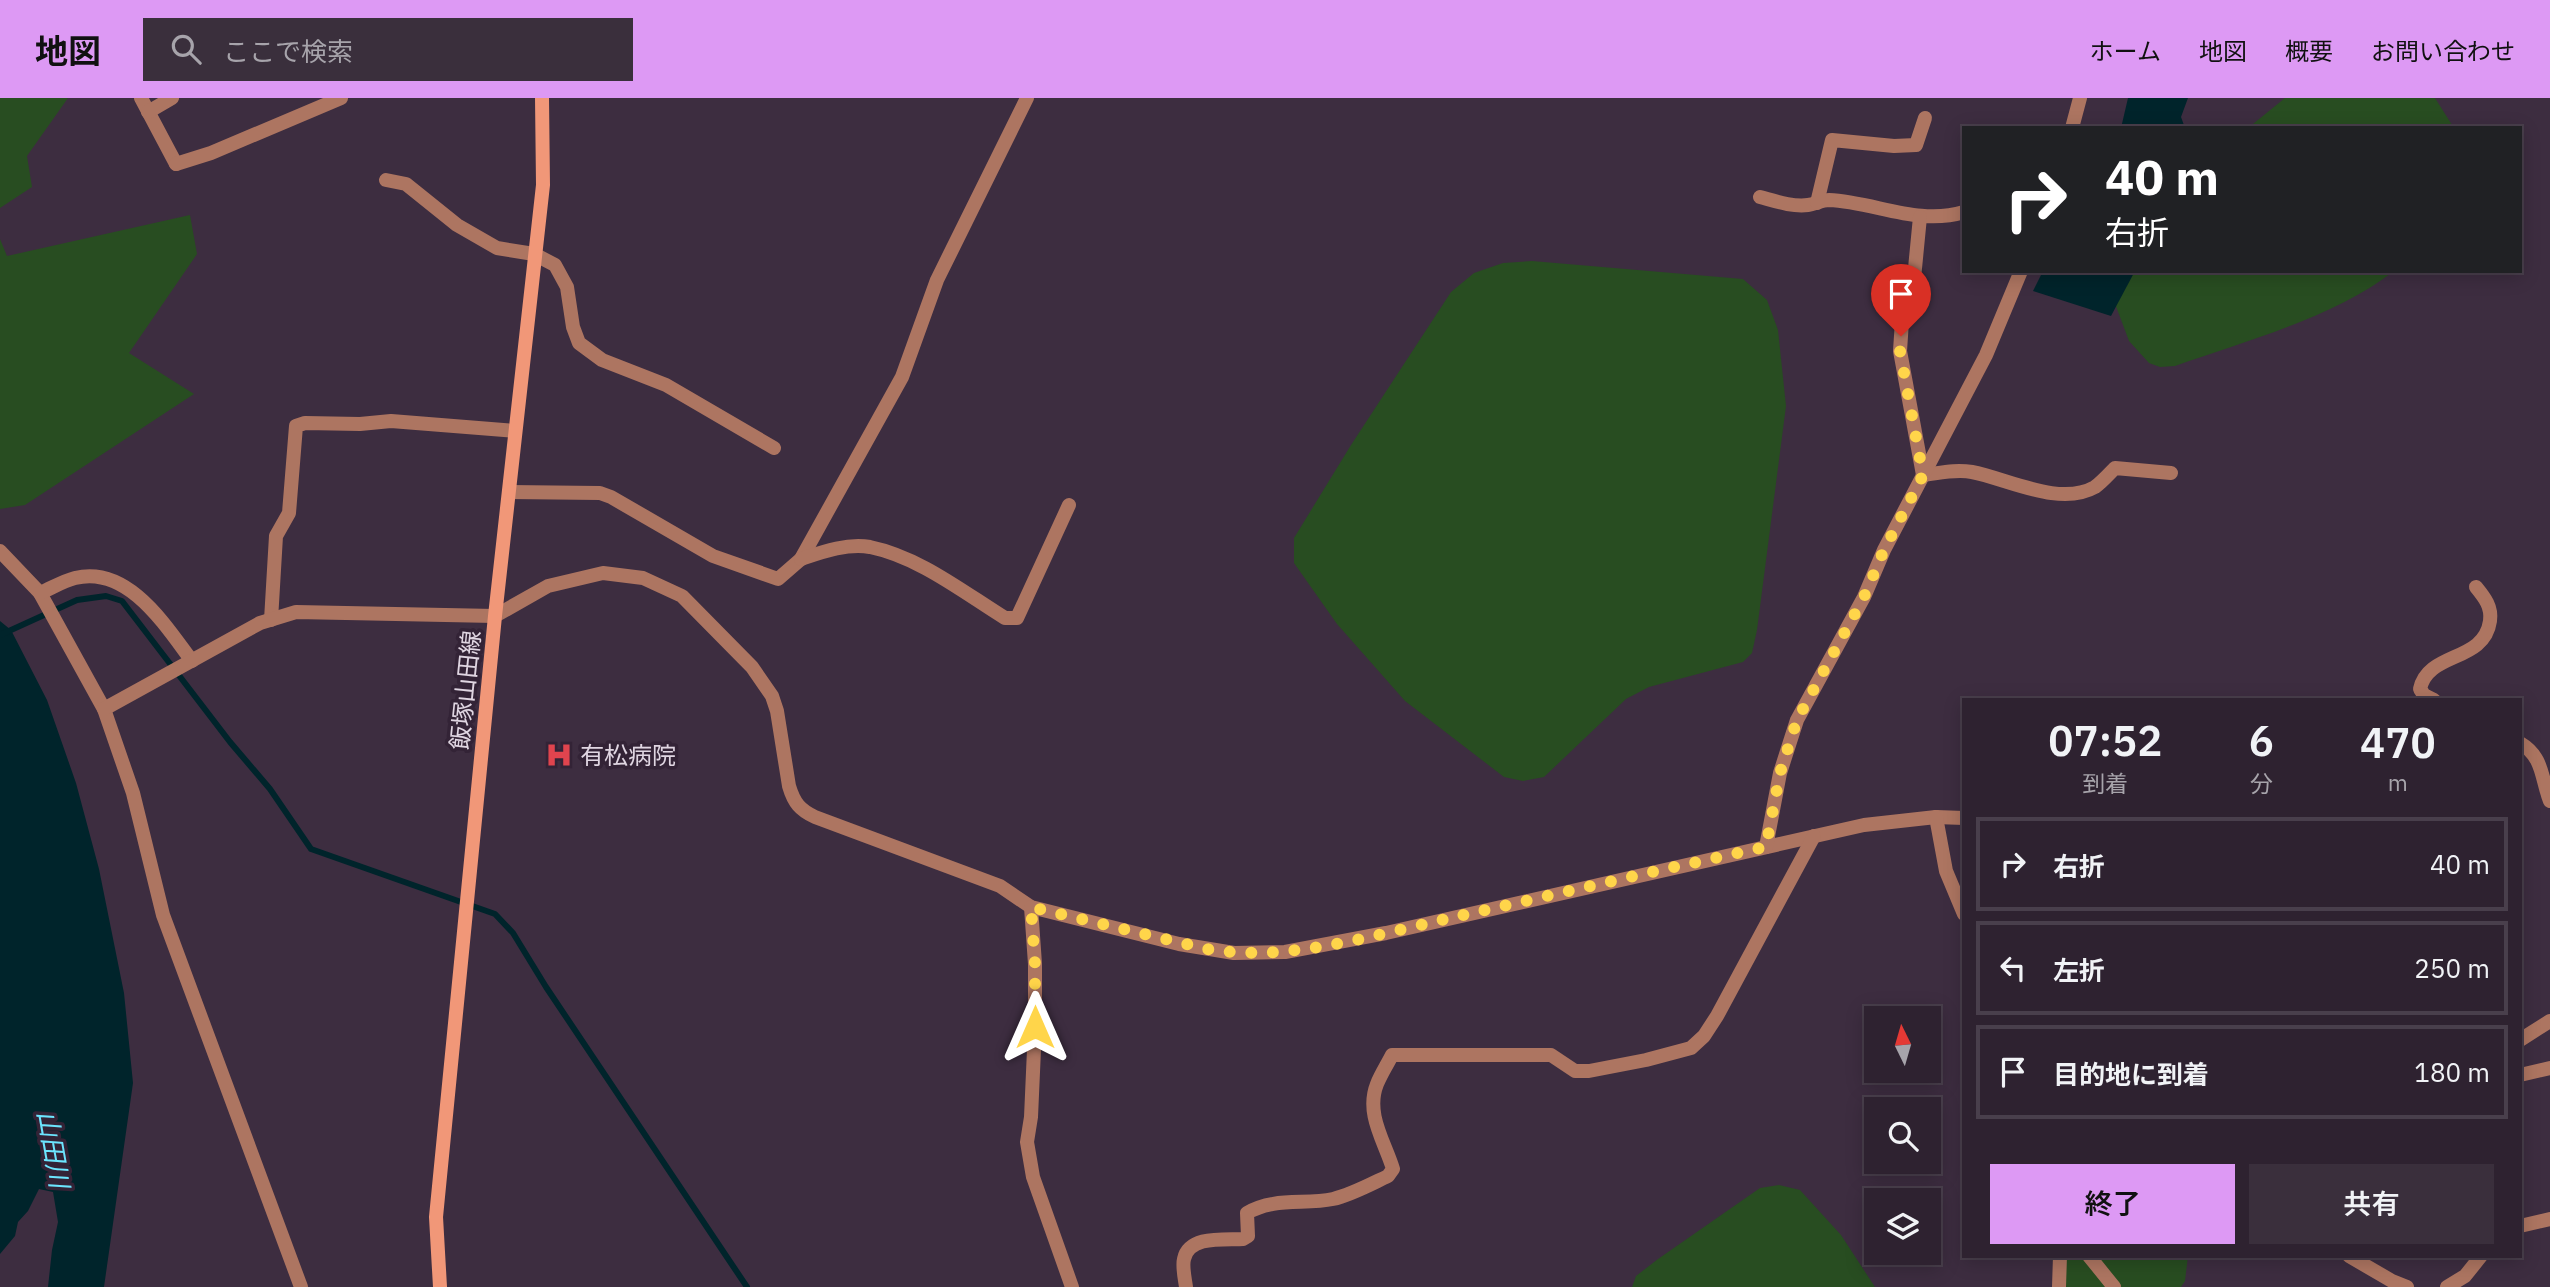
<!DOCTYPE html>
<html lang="ja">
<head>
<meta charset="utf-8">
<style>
  body { margin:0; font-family:"IBM Plex Sans","Noto Sans JP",sans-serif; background:#3a2f3c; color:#f1f3f6; height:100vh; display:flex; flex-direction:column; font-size:26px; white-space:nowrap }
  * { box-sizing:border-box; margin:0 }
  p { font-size:23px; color:#a7a4ab }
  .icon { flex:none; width:38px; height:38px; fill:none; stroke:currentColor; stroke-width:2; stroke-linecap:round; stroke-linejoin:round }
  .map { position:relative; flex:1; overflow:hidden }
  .drawer { position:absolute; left:1962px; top:600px; width:560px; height:560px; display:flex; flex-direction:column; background:#2e2230; border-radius:0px; box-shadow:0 4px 18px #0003,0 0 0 2px #493f4c }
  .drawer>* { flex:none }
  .top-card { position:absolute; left:1962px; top:28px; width:560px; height:147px; border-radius:0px; box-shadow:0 4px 18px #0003,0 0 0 2px #493f4c; background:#202124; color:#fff; overflow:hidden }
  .needle { width:46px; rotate:355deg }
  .fabs { position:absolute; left:1864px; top:908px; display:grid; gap:14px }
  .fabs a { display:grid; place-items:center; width:77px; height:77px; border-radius:0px; background:#2e2230; box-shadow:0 4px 18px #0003,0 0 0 2px #493f4c; font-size:35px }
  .pin { position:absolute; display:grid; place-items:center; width:60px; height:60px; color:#fff; margin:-72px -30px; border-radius:50% 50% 50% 0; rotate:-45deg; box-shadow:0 0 7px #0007 }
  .pin .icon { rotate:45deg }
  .me { position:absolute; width:77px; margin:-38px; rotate:0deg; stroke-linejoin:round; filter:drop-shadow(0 0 5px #0008) }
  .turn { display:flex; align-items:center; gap:24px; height:147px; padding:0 28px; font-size:32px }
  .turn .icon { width:91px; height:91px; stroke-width:2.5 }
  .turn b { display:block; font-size:49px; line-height:60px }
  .eta { display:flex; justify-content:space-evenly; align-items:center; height:119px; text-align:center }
  .eta b { font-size:42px; font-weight:600; line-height:49px }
  .cta { display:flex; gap:14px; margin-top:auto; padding:14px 28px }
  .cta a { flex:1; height:80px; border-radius:0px; background:#dd99f4; color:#111; font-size:28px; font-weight:600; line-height:80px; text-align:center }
  .cta a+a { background:#3a2f3c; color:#f1f3f6 }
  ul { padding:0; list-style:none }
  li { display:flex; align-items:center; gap:21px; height:94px; margin:0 14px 10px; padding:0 14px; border:4px solid #493f4c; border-radius:0px }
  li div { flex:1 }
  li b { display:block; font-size:26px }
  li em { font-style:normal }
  header { display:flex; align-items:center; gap:42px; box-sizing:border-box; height:98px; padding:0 35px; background:#dd99f4; color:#111 }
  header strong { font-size:33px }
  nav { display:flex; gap:38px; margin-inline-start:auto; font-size:24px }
  .search { width:490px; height:63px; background:#3a2f3c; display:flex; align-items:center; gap:18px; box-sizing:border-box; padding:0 24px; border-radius:0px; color:#a7a4ab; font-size:26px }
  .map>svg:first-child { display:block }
</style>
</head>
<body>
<header>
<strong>地図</strong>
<div class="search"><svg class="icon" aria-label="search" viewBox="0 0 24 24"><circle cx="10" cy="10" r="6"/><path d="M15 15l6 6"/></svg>ここで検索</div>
<nav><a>ホーム</a><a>地図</a><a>概要</a><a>お問い合わせ</a></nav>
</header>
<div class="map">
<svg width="2550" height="1189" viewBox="0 0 2550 1189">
  <rect width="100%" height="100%" fill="#3d2d40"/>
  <g fill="#284d21">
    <polygon points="0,0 68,0 27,58 32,89 0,110"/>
    <polygon points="2285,0 2435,0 2454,30 2248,30"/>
    <polygon points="190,117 197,156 129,255 194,296 25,407 0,411 0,141 7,158"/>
    <polygon points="1532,163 1743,181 1767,202 1778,232 1786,308 1757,532 1752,555 1743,564 1649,589 1626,601 1544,679 1523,683 1504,679 1405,603 1337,526 1294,465 1294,440 1351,347 1451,194 1474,175 1503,165"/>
    <path d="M2113,173h281c-59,46 -148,70 -219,95l-15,1 -11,-4 -20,-22 -18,-48z"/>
    <polygon points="1779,1087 1800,1092 1841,1137 1875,1189 1632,1189 1636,1178 1658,1161 1760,1090"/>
    <polygon points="2188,1158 2185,1183 2181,1189 2066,1189 2051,1159"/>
  </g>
  <g fill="#00242b">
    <polygon points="2128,0 2188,0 2181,19 2185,30 2121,30"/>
    <polygon points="2043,173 2135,173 2111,218 2033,193"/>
    <polygon points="0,523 11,532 47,602 76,685 99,771 124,895 133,985 104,1189 48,1189 52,1152 58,1124 53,1094 39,1091 28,1113 18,1124 15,1138 0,1156"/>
  </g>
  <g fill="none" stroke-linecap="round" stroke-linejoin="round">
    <polyline stroke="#00242b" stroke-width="6" points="0,537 77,502 106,498 122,503 230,644 270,691 311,751 495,816 513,835 546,889 747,1189"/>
    <g stroke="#ad7561" stroke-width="14">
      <polyline points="141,0 176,66"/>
      <polyline points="148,14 172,0"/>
      <polyline points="2072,30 2080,0"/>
      <polyline points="386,82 406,86 457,127 497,150 534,156 555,167 567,189 573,229 579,245 602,262 666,287 774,350"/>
      <path d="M1760,99c15,4 32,10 48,8 7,-1 14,-5 21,-5 46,2 89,26 135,12"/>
      <polyline points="1817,105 1832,42 1894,48 1916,47 1925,20"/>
      <path d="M1920,119l-8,82 -10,22 -2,30 23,124c17,-2 32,-6 49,-3 36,7 88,35 123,15 7,-5 14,-13 20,-19l56,5"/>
      <polyline points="509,394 600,395 611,399 713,458 778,481 801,461 902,279 937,182 1027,0"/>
      <polyline points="0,453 40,495 104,611 133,695 163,817 301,1189"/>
      <path d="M801,461c21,-7 46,-16 69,-12 49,10 93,45 135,71h12l52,-113"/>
      <path d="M40,495c12,-5 23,-12 35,-15 53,-13 90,47 117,83"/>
      <polyline points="271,522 276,438 289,415 296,328 305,325 360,326 391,323 515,333"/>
      <path d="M2434,602l-10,-5 -4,-6c8,-38 64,-26 70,-68 2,-14 -5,-23 -14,-34"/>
      <path d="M104,611l156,-86 36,-11 199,4 53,-30 55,-13 40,5 39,18 70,71 20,29 5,15 12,75c5,17 11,24 26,31l185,69 31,21 148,37 55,9 51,-1 101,-19 478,-108 72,-8 28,1"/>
      <path d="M2520,645c24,14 21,36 30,58"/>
      <polyline points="1936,719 1946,773 1964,816"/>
      <polyline points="1766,749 1780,675 1797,622 1864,499 1884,452 1986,257 2021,173"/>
      <polyline points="1031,809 1035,866 1035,929 1031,1019 1027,1044 1033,1079 1072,1189"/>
      <polyline points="2520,942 2550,923"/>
      <polyline points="2520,977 2550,970"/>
      <polyline points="2520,1128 2550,1121"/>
      <polyline points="2089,1158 2114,1189"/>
      <polyline points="2349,1158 2392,1183 2407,1189"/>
      <path d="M1186,1189c-1,-8 -4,-20 -2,-28 5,-24 41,-19 59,-20l5,-3 -1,-23c27,-16 57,-8 86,-14 18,-4 38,-15 55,-23l5,-7c-8,-27 -28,-55 -16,-85 4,-10 10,-19 15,-29h159l24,16h14l57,-11 45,-12 13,-12 13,-20 97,-180"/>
      <polyline points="2059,1189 2060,1158"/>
      <polyline points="2447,1189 2465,1178 2481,1158"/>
    </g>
    <polyline stroke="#ad7561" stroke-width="14" points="176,66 211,55 341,0"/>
    <polyline stroke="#f19778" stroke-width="14" points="440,1189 436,1119 495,518 543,87 542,0"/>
  </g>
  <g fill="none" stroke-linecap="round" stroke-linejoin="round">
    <path stroke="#ffd54a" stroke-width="12" stroke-dasharray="0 21.6" d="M1035,929v-63l-4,-57 176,42c80,14 168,-14 247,-32 104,-23 208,-48 312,-70l14,-74 17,-53 67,-123 20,-47 39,-75 -23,-124 1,-15"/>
  </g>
  <defs>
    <symbol id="hospital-bare" viewBox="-9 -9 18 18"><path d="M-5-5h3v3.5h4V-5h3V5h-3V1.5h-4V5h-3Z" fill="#e0444e" stroke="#332336" stroke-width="2.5" paint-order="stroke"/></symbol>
  </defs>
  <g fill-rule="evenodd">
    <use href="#hospital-bare" x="540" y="638" width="38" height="38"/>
  </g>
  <g text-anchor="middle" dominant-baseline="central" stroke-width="7" stroke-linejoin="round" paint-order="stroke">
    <g font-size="24" fill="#e0d6e2" stroke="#332336">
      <text transform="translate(465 592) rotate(-84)">飯塚山田線</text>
    </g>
    <g font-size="24" fill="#e0d6e2" stroke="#332336" text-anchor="start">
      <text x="580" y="657">有松病院</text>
    </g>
    <g font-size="26" font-style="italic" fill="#6ce5fe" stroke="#332336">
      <text transform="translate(54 1051) rotate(80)">山田川</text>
    </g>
  </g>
</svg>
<div class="fabs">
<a><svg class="needle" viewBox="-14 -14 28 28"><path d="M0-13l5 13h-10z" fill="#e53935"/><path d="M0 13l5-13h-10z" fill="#a7a4ab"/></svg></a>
<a><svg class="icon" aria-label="search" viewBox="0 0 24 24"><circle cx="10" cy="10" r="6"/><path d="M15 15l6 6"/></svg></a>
<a><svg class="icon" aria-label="layers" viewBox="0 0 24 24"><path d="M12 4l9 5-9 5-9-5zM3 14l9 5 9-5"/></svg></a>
</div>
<div class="pin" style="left:1901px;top:238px;background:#d93025"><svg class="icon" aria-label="arrive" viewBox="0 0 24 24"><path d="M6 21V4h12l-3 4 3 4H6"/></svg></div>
<svg class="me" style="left:1035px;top:929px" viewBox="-20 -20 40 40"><path d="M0-17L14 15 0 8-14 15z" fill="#ffd54a" stroke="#fff" stroke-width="4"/></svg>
<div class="top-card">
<div class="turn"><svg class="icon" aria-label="right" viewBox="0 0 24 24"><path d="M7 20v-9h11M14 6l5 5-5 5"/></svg><div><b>40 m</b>右折</div></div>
</div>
<section class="drawer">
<div class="eta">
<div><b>07:52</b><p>到着</p></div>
<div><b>6</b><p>分</p></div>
<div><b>470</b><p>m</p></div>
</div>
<ul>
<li><svg class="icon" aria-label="right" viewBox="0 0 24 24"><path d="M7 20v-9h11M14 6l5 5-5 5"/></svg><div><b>右折</b></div><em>40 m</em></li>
<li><svg class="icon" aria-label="left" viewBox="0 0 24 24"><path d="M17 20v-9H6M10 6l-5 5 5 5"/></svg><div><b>左折</b></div><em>250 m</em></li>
<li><svg class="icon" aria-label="arrive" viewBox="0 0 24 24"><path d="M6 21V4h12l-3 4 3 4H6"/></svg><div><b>目的地に到着</b></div><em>180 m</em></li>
</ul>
<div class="cta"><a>終了</a><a>共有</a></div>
</section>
</div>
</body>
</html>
